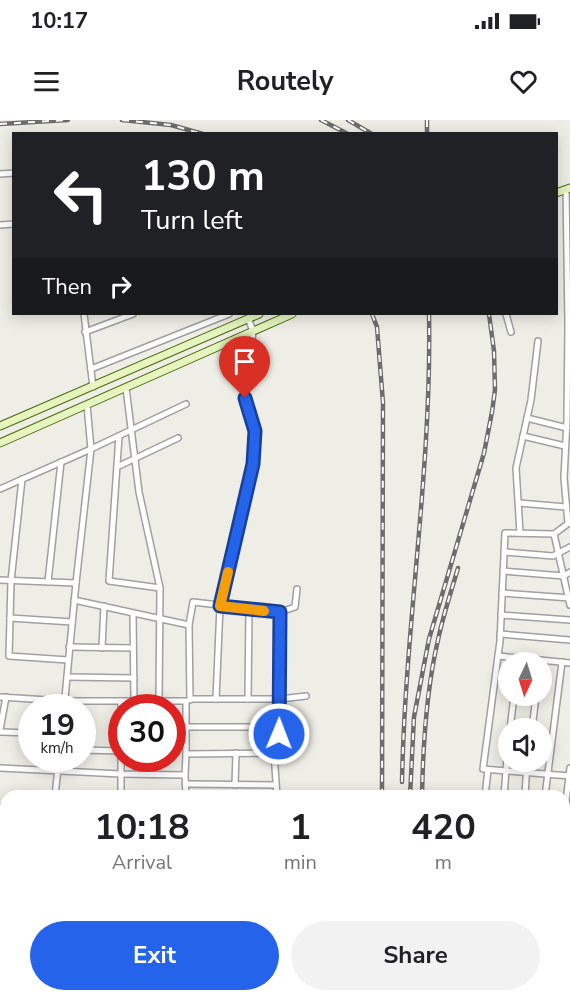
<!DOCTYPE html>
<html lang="en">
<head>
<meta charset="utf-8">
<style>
  body { margin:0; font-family:"Nunito Sans",sans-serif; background:#f2f2f2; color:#202124; height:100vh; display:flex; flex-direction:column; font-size:22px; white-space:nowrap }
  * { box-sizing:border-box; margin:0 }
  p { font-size:20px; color:#757577 }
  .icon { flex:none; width:33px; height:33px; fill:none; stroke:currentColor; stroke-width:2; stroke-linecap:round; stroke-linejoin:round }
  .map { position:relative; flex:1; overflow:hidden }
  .panel { position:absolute; left:0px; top:670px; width:570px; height:212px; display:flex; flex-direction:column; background:#fff; border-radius:18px 18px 0 0; box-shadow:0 3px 15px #0003 }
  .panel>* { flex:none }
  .top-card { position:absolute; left:12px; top:12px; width:546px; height:183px; border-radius:0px; box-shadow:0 3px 15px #0003; background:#202124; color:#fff; overflow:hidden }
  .needle { width:39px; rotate:184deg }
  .buttons { position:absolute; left:498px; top:532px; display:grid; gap:12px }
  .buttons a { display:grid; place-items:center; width:54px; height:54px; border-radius:50%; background:#fff; box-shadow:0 3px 15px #0003; font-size:30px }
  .speed { position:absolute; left:18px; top:574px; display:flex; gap:12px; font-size:30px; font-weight:700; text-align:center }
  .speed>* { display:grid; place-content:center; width:78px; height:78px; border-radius:50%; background:#fff; box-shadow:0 3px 15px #0003; line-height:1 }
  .speed small { font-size:15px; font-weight:400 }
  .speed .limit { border:9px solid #d22; background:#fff; color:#111 }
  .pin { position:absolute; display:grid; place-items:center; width:51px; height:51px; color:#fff; margin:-62px -26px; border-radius:50% 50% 50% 0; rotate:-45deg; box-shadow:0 0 6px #0007 }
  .pin .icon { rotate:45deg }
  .me { position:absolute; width:66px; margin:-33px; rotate:1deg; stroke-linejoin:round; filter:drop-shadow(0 0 4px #0008) }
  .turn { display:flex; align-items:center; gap:21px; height:126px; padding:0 30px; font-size:27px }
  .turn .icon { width:78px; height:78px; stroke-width:2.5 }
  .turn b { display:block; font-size:42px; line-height:51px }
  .then { display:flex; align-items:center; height:57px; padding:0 30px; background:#0003; gap:12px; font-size:22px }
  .eta { display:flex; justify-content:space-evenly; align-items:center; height:102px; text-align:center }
  .eta b { font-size:36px; font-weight:700; line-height:42px }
  .button { display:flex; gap:12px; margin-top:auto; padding:12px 30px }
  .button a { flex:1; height:69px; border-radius:36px; background:#2563eb; color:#fff; font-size:24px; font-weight:700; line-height:69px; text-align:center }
  .button a+a { background:#f2f2f2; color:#202124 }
  .status { display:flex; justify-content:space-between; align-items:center; height:42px; padding:0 30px; background:#fff; direction:ltr }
  .status svg { height:16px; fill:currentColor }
  header { display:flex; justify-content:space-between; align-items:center; height:78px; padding:0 30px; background:#fff; font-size:27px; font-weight:700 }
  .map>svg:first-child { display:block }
</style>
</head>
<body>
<div class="status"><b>10:17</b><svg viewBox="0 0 49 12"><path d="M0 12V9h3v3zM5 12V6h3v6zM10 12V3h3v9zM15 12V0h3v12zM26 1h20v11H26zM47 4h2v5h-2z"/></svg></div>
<header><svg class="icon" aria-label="menu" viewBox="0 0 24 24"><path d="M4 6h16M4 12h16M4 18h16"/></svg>Routely<svg class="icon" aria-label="heart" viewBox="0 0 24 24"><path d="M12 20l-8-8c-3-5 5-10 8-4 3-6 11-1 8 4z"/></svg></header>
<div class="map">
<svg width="570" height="881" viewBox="0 0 570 881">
  <rect width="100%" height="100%" fill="#efeee6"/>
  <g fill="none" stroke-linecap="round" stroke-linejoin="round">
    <polyline stroke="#aac4d8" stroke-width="2" points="0,750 6,741"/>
    <defs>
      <g id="street">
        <polyline points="0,54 14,53"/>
        <polyline points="566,69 568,206"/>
        <polyline points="0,105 14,104"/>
        <polyline points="84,194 93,267"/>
        <polyline points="506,194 511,212"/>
        <polyline points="85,212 133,194"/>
        <polyline points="91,249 229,194"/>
        <polyline points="126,268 139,372 160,468 159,581"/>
        <polyline points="87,285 91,329 186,284"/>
        <polyline points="527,298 567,308"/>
        <polyline points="119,316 109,461 160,468"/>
        <polyline points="523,316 565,326"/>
        <polyline points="117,347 178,318"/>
        <polyline points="22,359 11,461 9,536 68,540"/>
        <polyline points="0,369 91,329 76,463 0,460"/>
        <polyline points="519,383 566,387"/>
        <polyline points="568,403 564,358 567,300 568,206 570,206"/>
        <polyline points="520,413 516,348 531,280 538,221"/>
        <polyline points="554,414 569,403"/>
        <polyline points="504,432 553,436 570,427"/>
        <polyline points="503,451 564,456 570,452"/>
        <polyline points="48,462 61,342"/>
        <polyline points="502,473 570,478"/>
        <polyline points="74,480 189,505 190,580"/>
        <polyline points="570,485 554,414 505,413 500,521 483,649 570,656"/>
        <polyline points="280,492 295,487 297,469"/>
        <polyline points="133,493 134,581"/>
        <polyline points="501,495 570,500"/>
        <polyline points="10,498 72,502"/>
        <polyline points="189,505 193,482 280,492 280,579 191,579"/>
        <polyline points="500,514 570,520"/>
        <polyline points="69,527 133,528"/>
        <polyline points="102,528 104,486"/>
        <polyline points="498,536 540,540 540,543"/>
        <polyline points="540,540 570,543"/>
        <polyline points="67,557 134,558"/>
        <polyline points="0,577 64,581 186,581 186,634 274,633 277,676"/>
        <polyline points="216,579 220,486 253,344 255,311 245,278 253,211 248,198"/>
        <polyline points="248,579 249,489"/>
        <polyline points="64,588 76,463"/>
        <polyline points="186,607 278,607"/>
        <polyline points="510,609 514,576"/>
        <polyline points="532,609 536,576"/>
        <polyline points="0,610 6,577"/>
        <polyline points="0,612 32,613"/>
        <polyline points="172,627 186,626"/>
        <polyline points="82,630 122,631"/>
        <polyline points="274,633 279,614 280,579 306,576"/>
        <polyline points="0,648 121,654 185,655 186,634"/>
        <polyline points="186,664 276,665"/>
        <polyline points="235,665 236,633"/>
        <polyline points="55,676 59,639"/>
        <polyline points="121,676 121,581"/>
        <polyline points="164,676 186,676 185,655"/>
        <polyline points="485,676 488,650"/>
        <polyline points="504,676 508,625"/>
        <polyline points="525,676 527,642"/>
        <polyline points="545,676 562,542"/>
        <polyline points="0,687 6,687"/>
        <polyline points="564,698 570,648"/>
        <polyline points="564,719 570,716"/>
        <polyline points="564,741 570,740"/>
        <polyline points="564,771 570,767"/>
        <polyline points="0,824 6,826"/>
        <polyline points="564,830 570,823"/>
        <polyline points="564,840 570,842"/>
        <polyline points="0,853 6,855"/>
        <polyline points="142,876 142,881"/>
        <polyline points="171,876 186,881"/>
        <polyline points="463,876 463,881"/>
        <polyline points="547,876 557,881"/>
        <polyline points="21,881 21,876"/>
        <polyline points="196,881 197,876"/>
        <polyline points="241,881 242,876"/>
        <polyline points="286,881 287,876"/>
        <polyline points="513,881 516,876"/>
      </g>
      <g id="secondary">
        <polyline points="556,73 570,68"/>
        <polyline points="0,306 259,194"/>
        <polyline points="0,323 292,194"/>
      </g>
    </defs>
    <use href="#street" stroke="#a0a0a0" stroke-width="8"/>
    <use href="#secondary" stroke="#4f6d0f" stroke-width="9"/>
    <use href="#street" stroke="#fff" stroke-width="5"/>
    <use href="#secondary" stroke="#e6f4bf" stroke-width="7"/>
    <defs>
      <g id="rail">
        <polyline points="122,0 171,5 203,14"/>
        <polyline points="321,0 348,14"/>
        <polyline points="348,0 372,14"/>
        <polyline points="427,0 427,14"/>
        <polyline points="0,4 68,0"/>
        <polyline points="372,194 377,207 383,283 382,676"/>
        <path d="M402,662c3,-157 30,-312 27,-468"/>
        <polyline points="410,676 414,597 429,519 484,333 492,292 495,270 494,231 489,194"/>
        <path d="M422,676c1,-52 4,-105 16,-156 5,-24 13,-48 20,-72"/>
        <polyline points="381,881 381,876"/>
        <polyline points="403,881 404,876"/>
        <polyline points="417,881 417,876"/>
      </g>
    </defs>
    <use href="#rail" stroke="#6d6d6d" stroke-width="4.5"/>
    <use href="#rail" stroke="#fff" stroke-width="2" stroke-dasharray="7" stroke-linecap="butt"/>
  </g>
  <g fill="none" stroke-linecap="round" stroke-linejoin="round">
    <defs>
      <polyline id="route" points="245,278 255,311 253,344 220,486 280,492 279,614"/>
    </defs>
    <use href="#route" stroke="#184099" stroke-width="15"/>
    <use href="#route" stroke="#2563eb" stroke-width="10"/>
    <polyline stroke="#f59e0b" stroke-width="10" points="228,452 220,486 264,491"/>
  </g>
</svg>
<div class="buttons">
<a><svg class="needle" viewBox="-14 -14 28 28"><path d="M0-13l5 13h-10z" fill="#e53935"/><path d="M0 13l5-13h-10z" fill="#757577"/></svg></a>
<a><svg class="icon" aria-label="sound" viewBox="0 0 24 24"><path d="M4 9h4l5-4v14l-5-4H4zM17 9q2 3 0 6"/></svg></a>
</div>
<div class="speed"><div>19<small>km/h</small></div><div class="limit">30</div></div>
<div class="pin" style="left:245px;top:278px;background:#d93025"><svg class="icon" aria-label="arrive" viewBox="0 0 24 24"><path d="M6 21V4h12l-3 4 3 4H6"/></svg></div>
<svg class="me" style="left:279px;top:614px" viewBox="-20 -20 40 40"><circle r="17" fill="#2563eb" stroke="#fff" stroke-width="3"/><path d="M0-11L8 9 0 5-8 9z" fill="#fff"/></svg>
<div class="top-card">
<div class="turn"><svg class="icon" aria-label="left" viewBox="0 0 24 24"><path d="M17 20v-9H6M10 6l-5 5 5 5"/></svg><div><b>130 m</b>Turn left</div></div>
<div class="then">Then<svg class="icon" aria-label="right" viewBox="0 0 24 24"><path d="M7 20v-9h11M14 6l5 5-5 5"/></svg></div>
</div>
<section class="panel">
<div class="eta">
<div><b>10:18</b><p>Arrival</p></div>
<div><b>1</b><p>min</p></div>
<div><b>420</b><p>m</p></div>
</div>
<div class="button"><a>Exit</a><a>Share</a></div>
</section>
</div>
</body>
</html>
